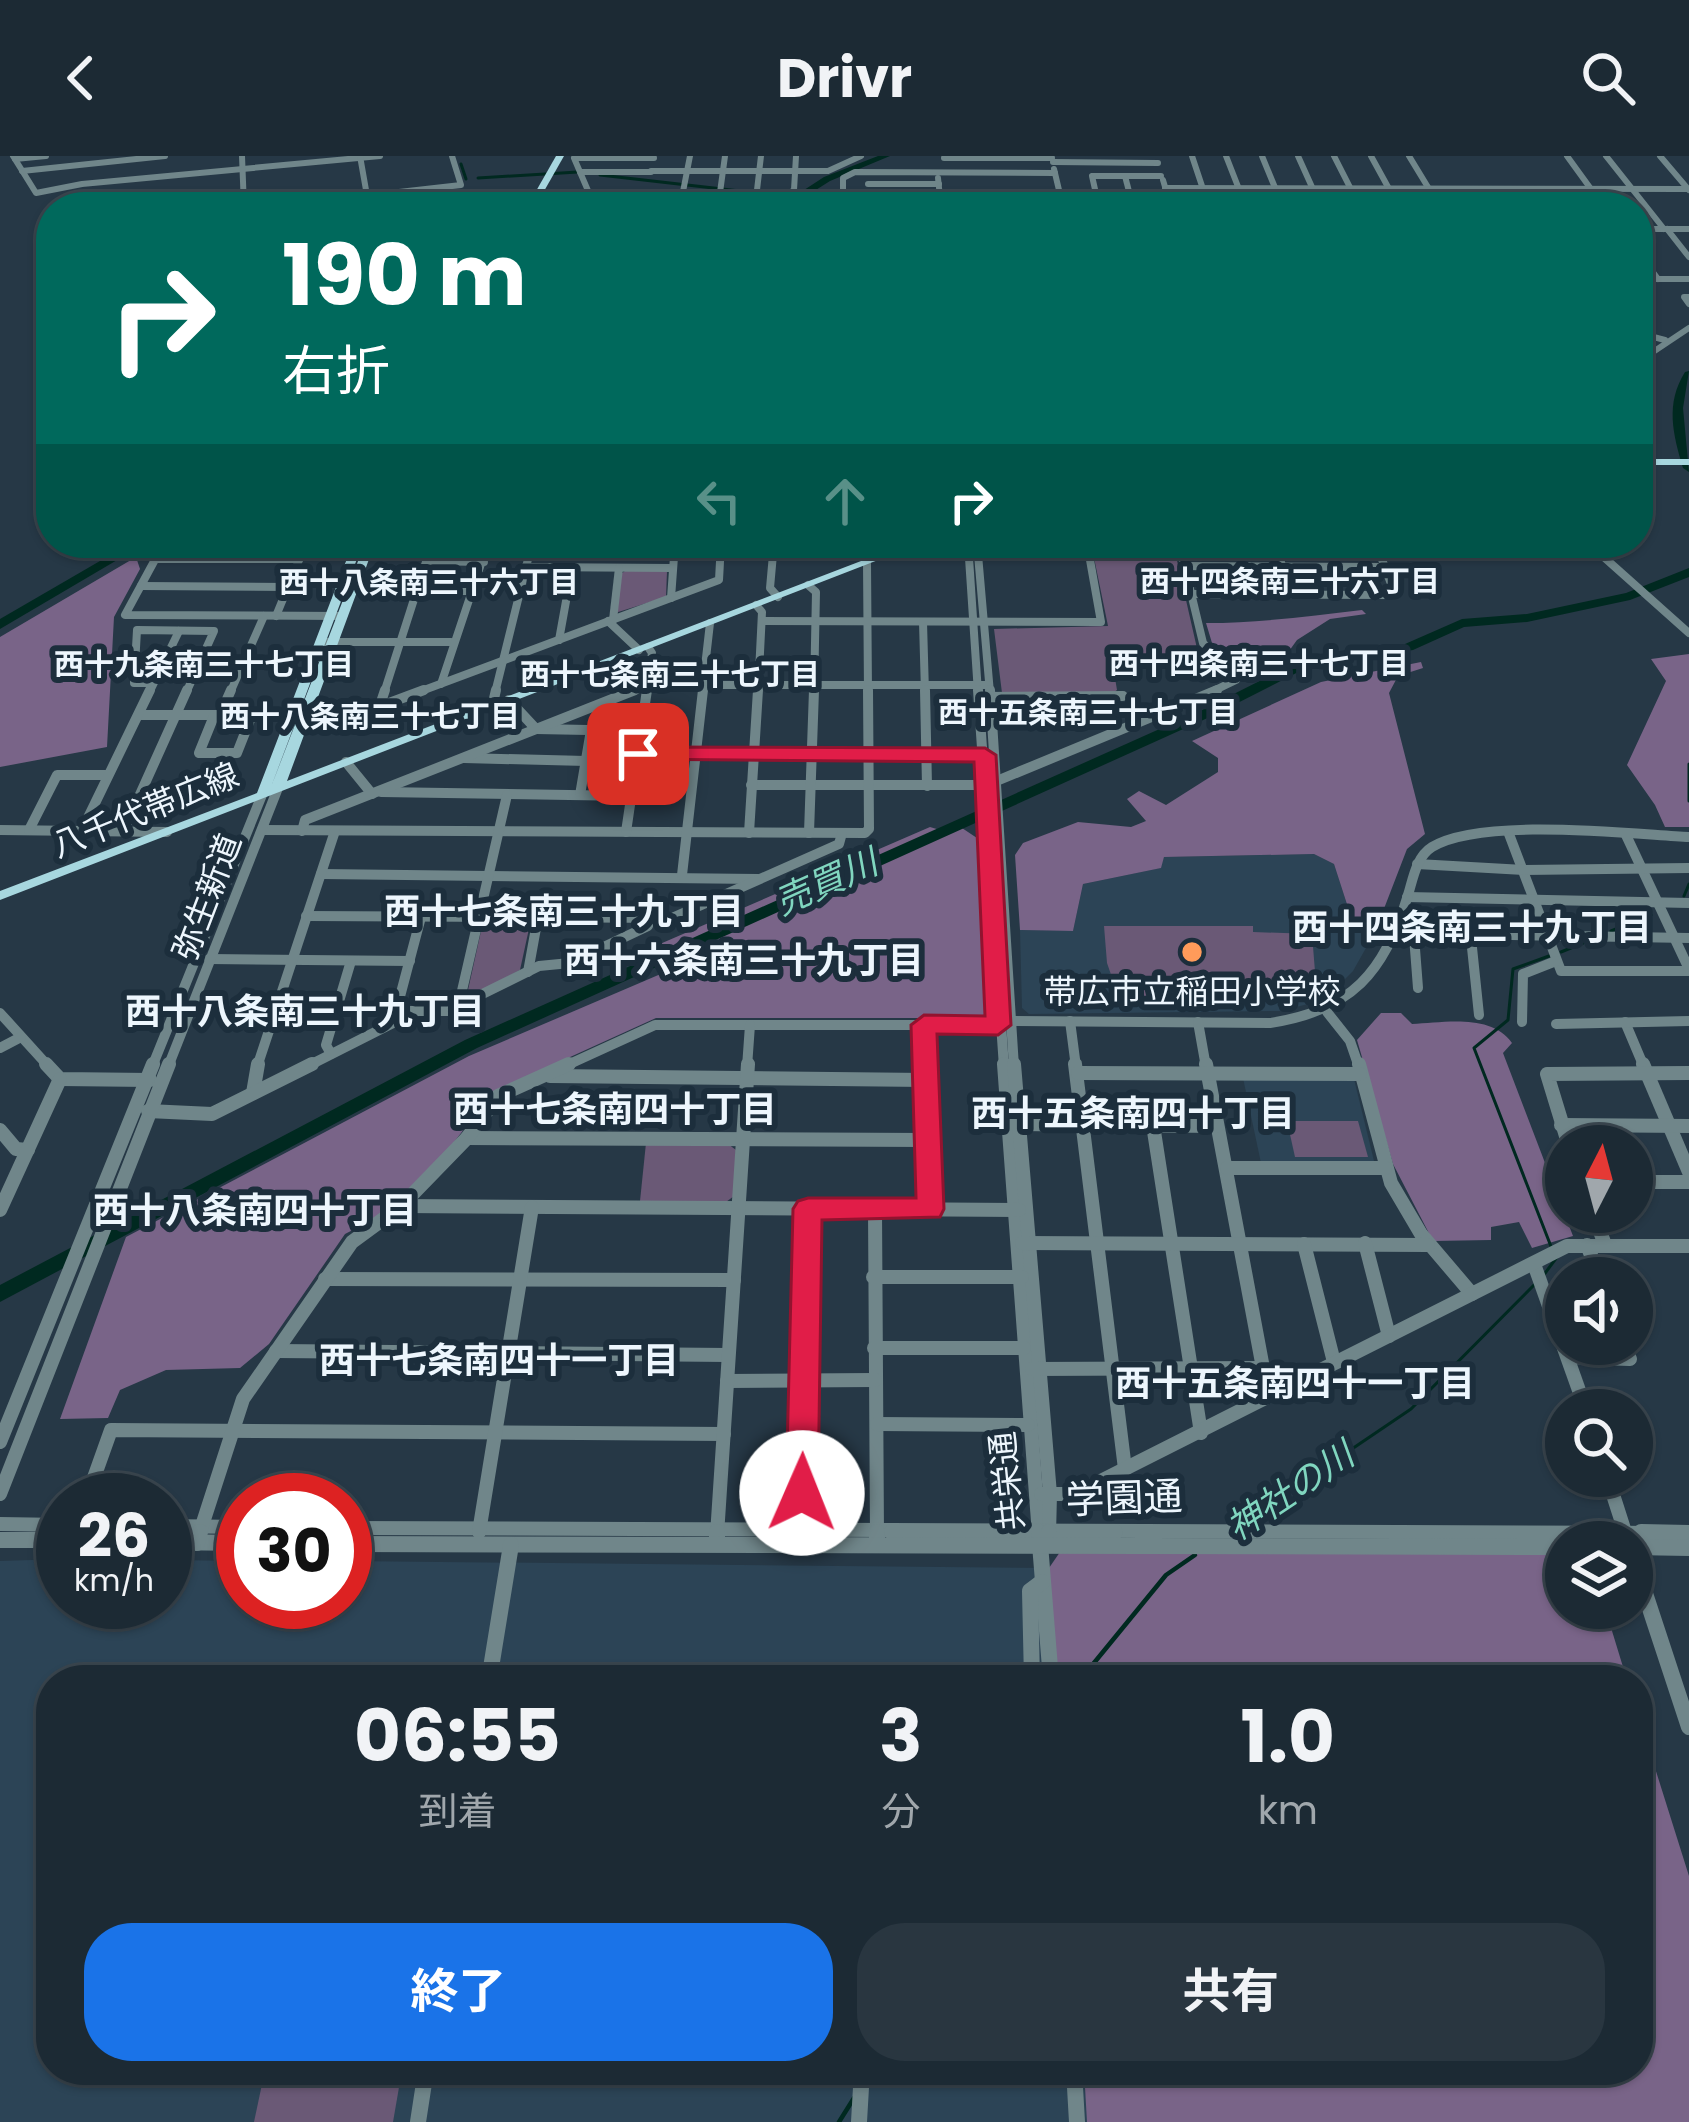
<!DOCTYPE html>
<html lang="ja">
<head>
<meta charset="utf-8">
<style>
  body { margin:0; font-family:Poppins,"Noto Sans JP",sans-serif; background:#293640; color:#f1f3f6; height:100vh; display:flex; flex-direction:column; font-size:45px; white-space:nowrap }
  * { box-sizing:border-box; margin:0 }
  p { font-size:39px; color:#a0a7ac }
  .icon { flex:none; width:66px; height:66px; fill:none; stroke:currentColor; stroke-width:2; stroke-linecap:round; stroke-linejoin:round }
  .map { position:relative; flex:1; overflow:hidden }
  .details { position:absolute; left:36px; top:1509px; width:1617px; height:420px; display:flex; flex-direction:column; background:#1c2a34; border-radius:48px; box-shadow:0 3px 9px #0004,0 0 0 3px #3a464f }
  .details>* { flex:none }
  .banner { position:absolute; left:36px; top:36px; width:1617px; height:366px; border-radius:48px; box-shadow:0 3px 9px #0004,0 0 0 3px #3a464f; background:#00695c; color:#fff; overflow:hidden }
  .needle { width:78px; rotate:6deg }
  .tools { position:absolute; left:1545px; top:969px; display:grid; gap:24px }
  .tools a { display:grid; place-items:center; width:108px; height:108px; border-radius:50%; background:#1c2a34; box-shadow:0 3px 9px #0004,0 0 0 3px #3a464f; font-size:60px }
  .speed { position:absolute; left:36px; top:1317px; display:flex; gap:24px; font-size:60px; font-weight:700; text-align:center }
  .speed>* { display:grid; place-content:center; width:156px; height:156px; border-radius:50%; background:#1c2a34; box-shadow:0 3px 9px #0004,0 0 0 3px #3a464f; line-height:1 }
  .speed small { font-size:30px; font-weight:400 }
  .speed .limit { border:18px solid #d22; background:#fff; color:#111 }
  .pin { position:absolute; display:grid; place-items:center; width:102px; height:102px; color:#fff; margin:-51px; border-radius:24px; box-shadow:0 6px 18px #0006 }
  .me { position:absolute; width:132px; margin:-66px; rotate:1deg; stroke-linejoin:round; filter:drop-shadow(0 0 9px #0008) }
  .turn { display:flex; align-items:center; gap:42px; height:252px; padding:0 48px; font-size:54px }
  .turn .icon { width:156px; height:156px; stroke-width:2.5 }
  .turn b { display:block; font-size:84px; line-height:102px }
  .lanes { display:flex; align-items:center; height:114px; padding:0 48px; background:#0003; justify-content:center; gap:60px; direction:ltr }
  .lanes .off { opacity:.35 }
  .eta { display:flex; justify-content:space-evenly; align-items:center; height:204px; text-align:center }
  .eta b { font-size:72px; font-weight:700; line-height:84px }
  .button { display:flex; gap:24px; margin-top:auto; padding:24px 48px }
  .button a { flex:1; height:138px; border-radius:48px; background:#1a73e8; color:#fff; font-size:48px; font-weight:700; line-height:138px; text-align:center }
  .button a+a { background:#293640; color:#f1f3f6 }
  header { display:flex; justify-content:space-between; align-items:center; height:156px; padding:0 48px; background:#1c2a34; font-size:54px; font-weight:700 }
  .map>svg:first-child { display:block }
</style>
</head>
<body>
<header><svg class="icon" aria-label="back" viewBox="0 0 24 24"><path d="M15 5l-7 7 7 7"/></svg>Drivr<svg class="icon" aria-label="search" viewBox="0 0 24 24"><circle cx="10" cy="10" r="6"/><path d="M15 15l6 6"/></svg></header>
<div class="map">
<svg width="1689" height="1966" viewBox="0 0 1689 1966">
  <rect width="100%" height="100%" fill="#263846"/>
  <g fill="#2c4456">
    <polygon points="1314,698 1334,708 1354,770 1375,776 1353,815 1324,844 1280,855 1029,858 1022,852 1020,774 1073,775 1083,728 1160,712 1164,701"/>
    <polygon points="1243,922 1354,923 1374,1005 1368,1008 1261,1007"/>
    <polygon points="63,1403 63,1446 165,1446 165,1404 243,1405 243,1446 345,1446 345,1405 1049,1412 1057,1524 51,1524 51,1914 1084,1914 1088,1966 0,1966 0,1405"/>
  </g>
  <g fill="#6a5976">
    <polygon points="1091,387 1173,387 1201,510 1113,510 1117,534 1113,537 1002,537 994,473 1108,470"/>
    <polygon points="627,414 667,415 666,441 615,457 622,417"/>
    <polygon points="524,764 530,768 520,814 477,837 468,834 483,766"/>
    <polygon points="1104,770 1253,770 1253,776 1312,778 1316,828 1310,838 1293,843 1139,849 1116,833 1107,807"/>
    <polygon points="1287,965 1358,965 1368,1001 1295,1001"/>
    <polygon points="646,987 728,988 736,994 734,1040 726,1046 640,1045"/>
    <polygon points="265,1914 402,1914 393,1966 254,1966"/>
  </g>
  <g fill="#796488">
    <polygon points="136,401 140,413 114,461 107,591 0,611 0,481"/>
    <path d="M1362,454l4,4 -36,5 -33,21 -13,18 -14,2 -18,-12 -17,5 11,11 -14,6 -17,-17 -9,-30c54,0 103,-7 156,-13z"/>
    <polygon points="1689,498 1689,671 1665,671 1655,649 1627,609 1666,525 1651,503"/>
    <polygon points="1421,506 1423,512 1398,520 1389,537 1425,678 1407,693 1375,776 1354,770 1334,708 1314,698 1164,701 1161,712 1083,728 1073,775 1020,774 1015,699 1023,687 1078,666 1131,671 1146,665 1127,643 1139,635 1166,649 1218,616 1218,602 1192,585 1321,526"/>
    <polygon points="930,671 950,677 962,672 980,684 986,862 656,862 493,936 447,995 382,1059 345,1078 269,1188 240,1212 166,1214 120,1234 108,1262 60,1263 126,1081 469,900 663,817 646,794"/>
    <path d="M1381,857h20l11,11c31,-1 79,-11 100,19l-9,10 70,183 -41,12 -13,-26 -28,5v13l-58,1 -40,-77 -36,-124z"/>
    <polygon points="1060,1396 1566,1398 1566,1452 1605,1452 1627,1524 1056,1524 1049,1412"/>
    <polygon points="1638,1558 1689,1720 1689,1966 1087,1966 1084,1914 1638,1914"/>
  </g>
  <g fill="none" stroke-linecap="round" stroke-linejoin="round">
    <g stroke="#002920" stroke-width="3">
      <polyline points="461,8 466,23"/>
      <polyline points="600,19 757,37"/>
      <polyline points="478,22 578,16"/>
      <polyline points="1689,608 1689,645"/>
      <polyline points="1684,740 1689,728"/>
      <polyline points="1611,775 1651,759"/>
      <polyline points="1561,796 1583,787"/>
      <polyline points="1549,800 1513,813 1508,864 1474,892 1552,1093"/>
      <polyline points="1543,1120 1557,1101"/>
      <polyline points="1238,1370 1411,1253 1536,1127"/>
    </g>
    <g stroke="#002920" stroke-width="4.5">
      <polyline points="1080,1524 1166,1419 1195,1399"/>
      <polyline points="839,1966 854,1942"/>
    </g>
    <g fill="#002920" fill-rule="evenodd">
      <polygon points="878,0 890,0 830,25 789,51 778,51 824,21"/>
      <path d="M1689,215l-6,37 6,64 -6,-4c-10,-34 -18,-64 2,-96z"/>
      <polygon points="131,387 146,387 0,473 0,463"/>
      <polygon points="1689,412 1689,421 1630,444 1527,466 1464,471 1413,494 1308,511 1212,560 477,892 0,1146 0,1129 465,884 1202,554 1299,505 1405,488 1462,463 1527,458 1626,437"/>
    </g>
    <g stroke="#70868a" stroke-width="6">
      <polyline points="13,0 36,37 82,28 380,0"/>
      <polyline points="242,0 244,51"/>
      <polyline points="360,0 369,51"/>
      <polyline points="1192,0 1209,51"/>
      <polyline points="1226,0 1246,51"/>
      <polyline points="1262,0 1283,51"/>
      <polyline points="1298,0 1321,51"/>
      <polyline points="1334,0 1360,51"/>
      <polyline points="1371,0 1399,51"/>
      <polyline points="1409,0 1440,51"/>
      <polyline points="1567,0 1604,51"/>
      <polyline points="1606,0 1664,73"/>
      <polyline points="1660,0 1689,34"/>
      <polyline points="944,2 1052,2"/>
      <polyline points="15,3 46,0"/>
      <polyline points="1053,6 1158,7"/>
      <polyline points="1054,13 1063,51"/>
      <polyline points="22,15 165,0"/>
      <polyline points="651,15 828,15 861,0"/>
      <polyline points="580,16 651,16"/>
      <polyline points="1125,20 1133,51"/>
      <polyline points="938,22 941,51"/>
      <polyline points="1163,24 1171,51"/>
      <polyline points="868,28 939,28"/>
      <polyline points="1165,32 1689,33"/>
      <polyline points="591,40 785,40 794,34 796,0"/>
      <polyline points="843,46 883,46 883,51"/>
      <polyline points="266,51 461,29 452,0"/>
      <polyline points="595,51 574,2 654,2"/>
      <polyline points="680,51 690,0"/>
      <polyline points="718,51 725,0"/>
      <polyline points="755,51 761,0"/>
      <polyline points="843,51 843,22 855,16 1055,17"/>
      <polyline points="1099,51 1092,20 1161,20"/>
      <polyline points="1638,73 1689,73"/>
      <polyline points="1667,73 1689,101"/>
      <polyline points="1638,96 1658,123"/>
      <polyline points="1638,123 1689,123"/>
      <polyline points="1689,141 1684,141 1689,148"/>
      <polyline points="1638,177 1665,184"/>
      <polyline points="1638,206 1689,172"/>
    </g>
    <g stroke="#70868a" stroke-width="8">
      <polyline points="164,387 125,459 342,460"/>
      <polyline points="774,387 770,432 778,441"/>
      <polyline points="968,387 978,537"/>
      <polyline points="977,387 990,537"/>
      <polyline points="1179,387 1203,487 1236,524 1209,537"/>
      <polyline points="1275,387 1291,439"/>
      <polyline points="1588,387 1689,477"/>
      <polyline points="155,403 299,403"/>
      <polyline points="426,405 484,406"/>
      <polyline points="867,407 868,537"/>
      <polyline points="1185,410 1385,411"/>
      <polyline points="525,411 672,412"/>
      <polyline points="808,429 816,436 814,537"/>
      <polyline points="141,430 288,431"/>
      <polyline points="415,435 475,435"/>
      <polyline points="1191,438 1389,439 1394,436 1376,387"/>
      <polyline points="671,442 675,387"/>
      <polyline points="756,449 762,456 758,537"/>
      <polyline points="276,460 306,387"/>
      <polyline points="613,464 619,412"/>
      <polyline points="608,465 639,494"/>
      <polyline points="762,465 1101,466 1087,387"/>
      <polyline points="923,466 925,537"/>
      <polyline points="559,484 572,412"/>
      <polyline points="320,486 451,486"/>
      <polyline points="153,527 134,527 137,474 214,475 186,537"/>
      <polyline points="441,528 488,387"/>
      <polyline points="149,537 179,475"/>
      <polyline points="230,537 264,460"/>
      <polyline points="384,537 432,387"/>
      <polyline points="416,537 719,424 721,387"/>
      <polyline points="495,537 532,387"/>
      <polyline points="628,537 648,529 988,529"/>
      <polyline points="646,537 652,497 648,491"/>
      <polyline points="702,537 710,467"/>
    </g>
    <g stroke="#70868a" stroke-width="10">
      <polyline points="925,534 927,630"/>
      <polyline points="978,534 1004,911"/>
      <polyline points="990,534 1014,911"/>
      <polyline points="982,541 1123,540"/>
      <polyline points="509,544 536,573 640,575"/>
      <polyline points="492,551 496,534"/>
      <polyline points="379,552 385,534"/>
      <polyline points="139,559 357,559 424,534"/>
      <polyline points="220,559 231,534"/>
      <polyline points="214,560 199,597 237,597 252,559"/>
      <polyline points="638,598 987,599"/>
      <polyline points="464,602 586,605"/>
      <polyline points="346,606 372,638"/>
      <polyline points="751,629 987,629 1217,534"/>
      <polyline points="381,636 631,640"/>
      <polyline points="580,639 591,574"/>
      <polyline points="0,674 167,676"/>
      <polyline points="29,674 57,619 108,619"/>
      <polyline points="82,674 150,534"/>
      <polyline points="124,674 187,534"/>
      <polyline points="262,674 865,677 869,673 868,534"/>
      <polyline points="302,675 305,664 635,534"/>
      <polyline points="626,676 647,534"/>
      <polyline points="749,677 758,534"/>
      <polyline points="809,677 814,534"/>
      <polyline points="1509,678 1561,815 1689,815"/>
      <polyline points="1626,679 1689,813"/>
      <polyline points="1417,708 1524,714 1689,712"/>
      <polyline points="321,718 758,723"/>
      <polyline points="682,719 703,534"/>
      <polyline points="1407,741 1689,747"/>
      <polyline points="306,760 672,762 839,688 842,677"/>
      <polyline points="1396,777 1689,782"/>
      <polyline points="1414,780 1418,832"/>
      <polyline points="1471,782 1479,859"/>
      <polyline points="209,803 410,805"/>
      <polyline points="528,816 538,761"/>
      <polyline points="464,848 461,839 507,639"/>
      <polyline points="397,855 448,855 539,810 570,807 648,770 650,763"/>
      <polyline points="1327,856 1350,885 1359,911"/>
      <polyline points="0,857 49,911"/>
      <path d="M1005,865l265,2c81,-12 115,-51 138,-128 5,-16 8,-38 24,-48 49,-30 198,-13 257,-10"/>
      <polyline points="1070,865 1076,911"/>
      <polyline points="1198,866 1206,911"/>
      <polyline points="1522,866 1523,818 1556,805"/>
      <polyline points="1625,866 1644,911"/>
      <polyline points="1556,868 1689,865"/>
      <polyline points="924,869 925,911"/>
      <polyline points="0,892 21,881"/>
      <polyline points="331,898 326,889 351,805"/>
      <polyline points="152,911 262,639"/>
      <polyline points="168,911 278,632"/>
      <polyline points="257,911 335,675"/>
      <polyline points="306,911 393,867 421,761"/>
      <polyline points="563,911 655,869 998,869"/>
      <polyline points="747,911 750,869"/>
    </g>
    <g stroke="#70868a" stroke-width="14">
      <polyline points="46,908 60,923 150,924"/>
      <polyline points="925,908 930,1053"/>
      <polyline points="1004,908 1039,1379"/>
      <polyline points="1014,908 1050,1338 1049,1379"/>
      <polyline points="1075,908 1125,1313"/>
      <polyline points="1206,908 1263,1212 1272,1238"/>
      <polyline points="1359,908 1391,1027 1421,1078 1472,1138"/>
      <polyline points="1643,908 1689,1016"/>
      <polyline points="1078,917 1360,918"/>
      <polyline points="550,920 926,924"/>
      <polyline points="253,937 258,908"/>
      <polyline points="148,955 212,958 312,908"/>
      <polyline points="1013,968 1217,970"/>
      <polyline points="1153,969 1201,1277"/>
      <polyline points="1561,969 1689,970"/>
      <polyline points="0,974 16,993 28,994"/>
      <polyline points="467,982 927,984"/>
      <polyline points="1569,990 1547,918 1689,917"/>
      <polyline points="1227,1012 1385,1012"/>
      <polyline points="1632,1026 1689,1026"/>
      <polyline points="401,1050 1019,1054"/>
      <polyline points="0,1054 60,923"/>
      <polyline points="875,1054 877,1379"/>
      <polyline points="1593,1056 1605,1089"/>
      <polyline points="1022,1087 1428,1089"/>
      <polyline points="1365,1087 1389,1180"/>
      <polyline points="1304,1088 1334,1206"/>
      <polyline points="1587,1089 1600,1122"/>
      <polyline points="1534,1108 1586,1254"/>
      <polyline points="873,1121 1022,1121"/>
      <polyline points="325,1123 734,1124"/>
      <polyline points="874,1192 1024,1192"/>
      <polyline points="276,1195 728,1199"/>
      <polyline points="1569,1201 1630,1203 1624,1188"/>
      <polyline points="1032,1213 1263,1212"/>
      <polyline points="727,1225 875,1224"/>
      <polyline points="877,1268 1028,1269"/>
      <polyline points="0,1286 153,908"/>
      <polyline points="1607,1320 1626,1379"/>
      <polyline points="0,1338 169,908"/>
      <polyline points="1041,1338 1075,1338 1567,1090 1689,1090"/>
      <polyline points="86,1344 111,1274 724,1278"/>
      <polyline points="0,1368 63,1369"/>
      <polyline points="165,1370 243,1371"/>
      <polyline points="345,1372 1689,1377"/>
      <polyline points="479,1376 532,1051"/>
      <polyline points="199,1379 243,1243 352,1086 401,1050 467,982 498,940 569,908"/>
      <polyline points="717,1379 748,908"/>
      <polyline points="801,1379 808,1053"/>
    </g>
    <g stroke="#70868a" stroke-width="16">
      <polyline points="877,1376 877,1384"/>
      <polyline points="892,1376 1115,1376"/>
      <polyline points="1039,1376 1051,1524"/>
      <polyline points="1625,1376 1628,1386"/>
      <polyline points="1641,1376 1689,1377"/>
      <polyline points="801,1382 801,1376"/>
      <polyline points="1049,1382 1049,1376"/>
      <polyline points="717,1383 717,1376"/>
      <polyline points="0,1384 63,1384"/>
      <polyline points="165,1386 243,1387"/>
      <polyline points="197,1387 200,1376"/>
      <polyline points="345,1388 1566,1391"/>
      <polyline points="1632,1391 1689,1392"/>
      <polyline points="1632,1398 1689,1571"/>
      <polyline points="489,1524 511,1389"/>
      <polyline points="1032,1524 1030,1435 1042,1426"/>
      <polyline points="1074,1914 1077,1966"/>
      <polyline points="418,1966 426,1914"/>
      <polyline points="859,1966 862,1914"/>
    </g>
    <g fill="#a7d7df" fill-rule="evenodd">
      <polygon points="556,0 564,0 535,51 527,51"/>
      <rect x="1638" y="303" width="51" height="6"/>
      <polygon points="353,387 363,387 271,631 365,387 375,387 287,625 908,387 922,387 0,744 0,735 257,637"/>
    </g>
  </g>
  <polygon fill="#e11d48" stroke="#92132f" stroke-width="3" points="638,591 985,592 996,599 1011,869 998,879 937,878 944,1053 940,1061 822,1064 818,1337 813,1348 802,1352 790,1348 786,1337 793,1053 798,1045 808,1042 916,1042 911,869 924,859 985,860 974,606 630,603 630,593"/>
  <circle fill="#ff9b5a" stroke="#1c2e3c" stroke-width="4.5" cx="1192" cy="796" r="12"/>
  <g text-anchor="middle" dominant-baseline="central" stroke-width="12" stroke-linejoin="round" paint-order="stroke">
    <g font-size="30" font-weight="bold" fill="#edf6fd" stroke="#1c2e3c">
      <text x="1290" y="425">西十四条南三十六丁目</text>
      <text x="429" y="426">西十八条南三十六丁目</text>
      <text x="1259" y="507">西十四条南三十七丁目</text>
      <text x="204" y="508">西十九条南三十七丁目</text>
      <text x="670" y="518">西十七条南三十七丁目</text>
      <text x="1088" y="556">西十五条南三十七丁目</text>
      <text x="370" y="560">西十八条南三十七丁目</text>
    </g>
    <g font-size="33" fill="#edf6fd" stroke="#1c2e3c">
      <text transform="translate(145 654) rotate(-22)">八千代帯広線</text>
      <text transform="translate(207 741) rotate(-69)">弥生新道</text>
      <text transform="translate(1007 1325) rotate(-96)">共栄通</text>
    </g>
    <g font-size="33" fill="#edf6fd" stroke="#1c2e3c">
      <text x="1192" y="835">帯広市立稲田小学校</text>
    </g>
    <g font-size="36" font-style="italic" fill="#80d6bf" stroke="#1c2e3c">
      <text transform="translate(826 726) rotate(-24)">売買川</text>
      <text transform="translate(1290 1335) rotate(-34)">神社の川</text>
    </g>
    <g font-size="36" font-weight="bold" fill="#edf6fd" stroke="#1c2e3c">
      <text x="564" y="755">西十七条南三十九丁目</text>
      <text x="1472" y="771">西十四条南三十九丁目</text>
      <text x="744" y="804">西十六条南三十九丁目</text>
      <text x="305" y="855">西十八条南三十九丁目</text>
      <text x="615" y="953">西十七条南四十丁目</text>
      <text x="1133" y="957">西十五条南四十丁目</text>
      <text x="255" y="1054">西十八条南四十丁目</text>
      <text x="499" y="1204">西十七条南四十一丁目</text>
      <text x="1295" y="1227">西十五条南四十一丁目</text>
    </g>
    <g font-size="39" fill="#edf6fd" stroke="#1c2e3c">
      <text transform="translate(1124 1342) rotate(-2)">学園通</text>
    </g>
  </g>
</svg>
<div class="tools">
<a><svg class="needle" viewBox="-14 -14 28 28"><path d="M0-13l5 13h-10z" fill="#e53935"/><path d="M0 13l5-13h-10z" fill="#a0a7ac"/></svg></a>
<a><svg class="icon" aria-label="sound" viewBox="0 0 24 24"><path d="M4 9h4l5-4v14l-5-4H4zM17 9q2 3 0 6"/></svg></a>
<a><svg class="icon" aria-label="search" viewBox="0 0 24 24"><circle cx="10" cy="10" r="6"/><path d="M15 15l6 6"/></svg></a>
<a><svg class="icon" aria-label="layers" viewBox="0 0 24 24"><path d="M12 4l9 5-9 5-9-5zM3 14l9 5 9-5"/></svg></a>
</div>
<div class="speed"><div>26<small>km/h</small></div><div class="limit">30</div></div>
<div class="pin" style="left:638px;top:598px;background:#d93025"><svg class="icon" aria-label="arrive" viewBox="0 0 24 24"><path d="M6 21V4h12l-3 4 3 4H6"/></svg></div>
<svg class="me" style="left:802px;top:1337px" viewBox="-20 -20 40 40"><circle r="19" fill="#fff"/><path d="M0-13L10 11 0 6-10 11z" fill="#e11d48"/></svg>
<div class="banner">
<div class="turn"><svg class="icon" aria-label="right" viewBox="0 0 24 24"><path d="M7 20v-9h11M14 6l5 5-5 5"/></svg><div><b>190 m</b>右折</div></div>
<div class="lanes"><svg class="icon off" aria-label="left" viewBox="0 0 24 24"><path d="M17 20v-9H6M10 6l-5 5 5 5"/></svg><svg class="icon off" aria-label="ahead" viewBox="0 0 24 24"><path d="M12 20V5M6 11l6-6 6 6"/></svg><svg class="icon" aria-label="right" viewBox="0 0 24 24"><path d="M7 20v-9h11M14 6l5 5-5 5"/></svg></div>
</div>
<section class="details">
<div class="eta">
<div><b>06:55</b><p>到着</p></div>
<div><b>3</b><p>分</p></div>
<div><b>1.0</b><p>km</p></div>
</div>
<div class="button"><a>終了</a><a>共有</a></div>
</section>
</div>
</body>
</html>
